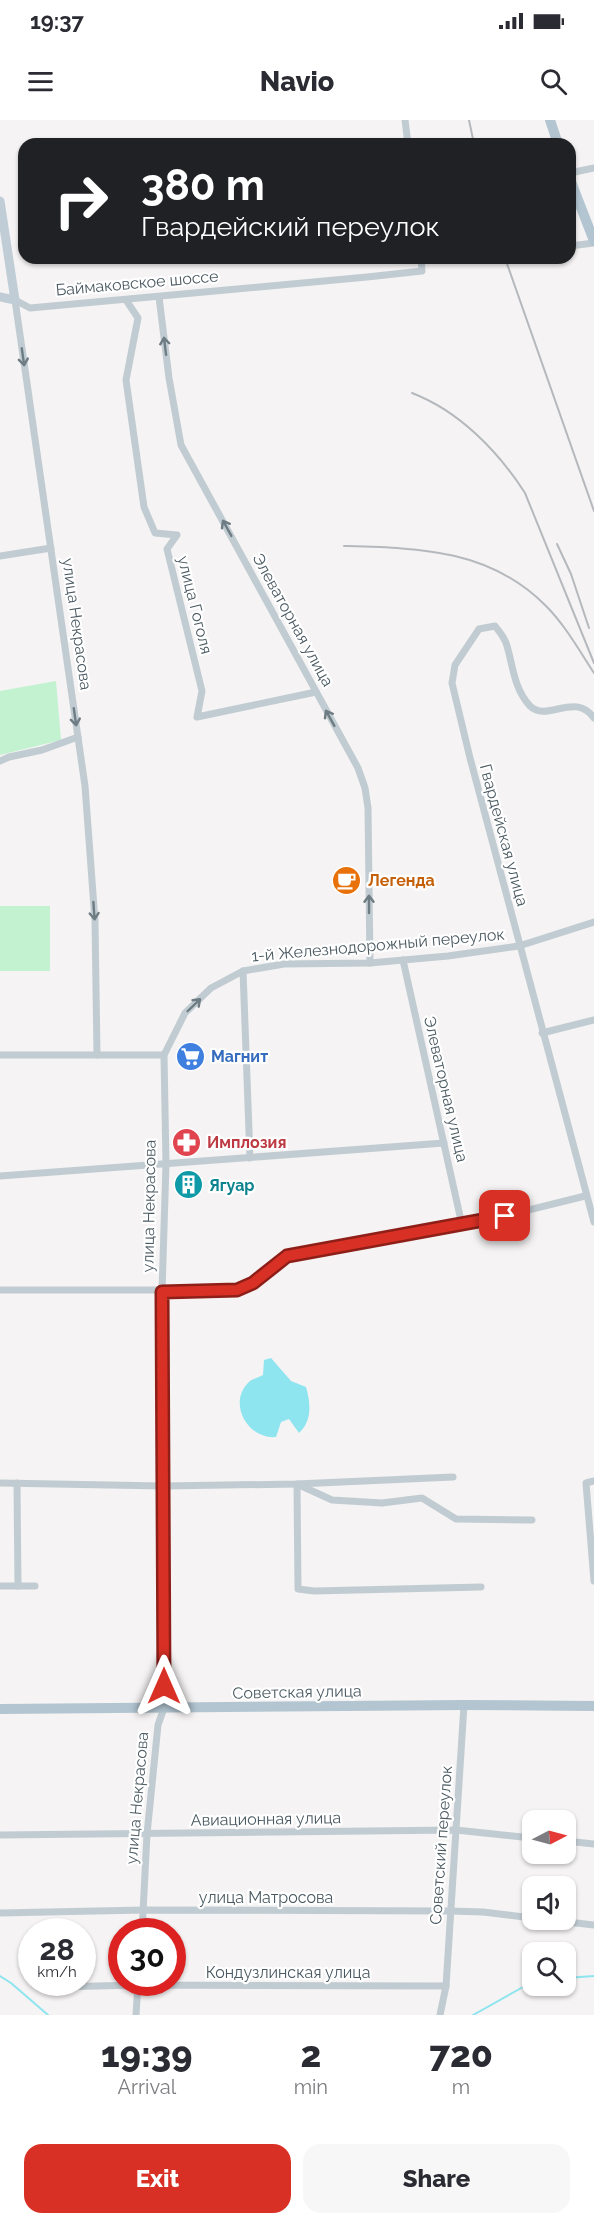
<!DOCTYPE html>
<html lang="en">
<head>
<meta charset="utf-8">
<style>
  body { margin:0; font-family:Raleway,sans-serif; background:#f7f7f7; color:#2b2b33; height:100vh; display:flex; flex-direction:column; font-size:22px; white-space:nowrap }
  * { box-sizing:border-box; margin:0 }
  p { font-size:20px; color:#7c7c81 }
  .icon { flex:none; width:33px; height:33px; fill:none; stroke:currentColor; stroke-width:2; stroke-linecap:round; stroke-linejoin:round }
  .map { position:relative; height:1895px; overflow:hidden }
  .sheet { display:flex; flex-direction:column; background:#fff; flex:1 }
  .sheet>* { flex:none }
  .top-card { position:absolute; left:18px; top:18px; width:558px; height:126px; border-radius:18px; box-shadow:0 2px 4px #0004; background:#202124; color:#fff; overflow:hidden }
  .needle { width:39px; rotate:84deg }
  .buttons { position:absolute; left:522px; top:1690px; display:grid; gap:12px }
  .buttons a { display:grid; place-items:center; width:54px; height:54px; border-radius:12px; background:#fff; box-shadow:0 2px 4px #0004; font-size:30px }
  .speed { position:absolute; left:18px; top:1798px; display:flex; gap:12px; font-size:30px; font-weight:700; text-align:center }
  .speed>* { display:grid; place-content:center; width:78px; height:78px; border-radius:50%; background:#fff; box-shadow:0 2px 4px #0004; line-height:1 }
  .speed small { font-size:15px; font-weight:400 }
  .speed .limit { border:9px solid #d22; background:#fff; color:#111 }
  .pin { position:absolute; display:grid; place-items:center; width:51px; height:51px; color:#fff; margin:-26px; border-radius:12px; box-shadow:0 3px 9px #0006 }
  .me { position:absolute; width:66px; margin:-33px; rotate:0deg; stroke-linejoin:round; filter:drop-shadow(0 0 4px #0008) }
  .turn { display:flex; align-items:center; gap:21px; height:126px; padding:0 24px; font-size:27px }
  .turn .icon { width:78px; height:78px; stroke-width:2.5 }
  .turn b { display:block; font-size:42px; line-height:51px }
  .eta { display:flex; justify-content:space-evenly; align-items:center; height:102px; text-align:center }
  .eta b { font-size:36px; font-weight:800; line-height:42px }
  .button { display:flex; gap:12px; margin-top:auto; padding:12px 24px }
  .button a { flex:1; height:69px; border-radius:18px; background:#d93025; color:#fff; font-size:24px; font-weight:800; line-height:69px; text-align:center }
  .button a+a { background:#f7f7f7; color:#2b2b33 }
  .status { display:flex; justify-content:space-between; align-items:center; height:42px; padding:0 30px; background:#fff; direction:ltr }
  .status svg { height:16px; fill:currentColor }
  header { display:flex; justify-content:space-between; align-items:center; height:78px; padding:0 24px; background:#fff; font-size:27px; font-weight:800 }
  .map>svg:first-child { display:block }
</style>
</head>
<body>
<div class="status"><b>19:37</b><svg viewBox="0 0 49 12"><path d="M0 12V9h3v3zM5 12V6h3v6zM10 12V3h3v9zM15 12V0h3v12zM26 1h20v11H26zM47 4h2v5h-2z"/></svg></div>
<header><svg class="icon" aria-label="menu" viewBox="0 0 24 24"><path d="M4 6h16M4 12h16M4 18h16"/></svg>Navio<svg class="icon" aria-label="search" viewBox="0 0 24 24"><circle cx="10" cy="10" r="6"/><path d="M15 15l6 6"/></svg></header>
<div class="map">
<svg width="594" height="1895" viewBox="0 0 594 1895">
  <rect width="100%" height="100%" fill="#f5f3f3"/>
  <g fill="#c2f2d0">
    <polygon points="56,561 61,620 0,635 0,571"/>
    <rect x="0" y="786" width="50" height="65"/>
  </g>
  <path fill="#8ee5f0" d="M271,1238l20,23 15,6c5,17 6,34 -7,46l-10,-14 -8,3 -5,15c-28,3 -50,-35 -26,-56 3,-2 9,-4 13,-6l1,-15z"/>
  <g fill="none" stroke-linecap="round" stroke-linejoin="round">
    <g stroke="#8ee5f0" stroke-width="2">
      <polyline points="0,1856 11,1863 48,1895"/>
      <polyline points="566,1858 594,1856"/>
      <polyline points="473,1895 532,1862"/>
    </g>
    <g stroke="#c1ccd2" stroke-width="7">
      <polyline points="405,0 408,24"/>
      <polyline points="570,53 594,48"/>
      <polyline points="570,126 594,123"/>
      <polyline points="159,177 169,258 181,325 358,648 365,668 368,688 370,843"/>
      <polyline points="15,180 85,666 95,801 97,935"/>
      <polyline points="15,180 30,188 367,157 422,151 421,138"/>
      <polyline points="126,180 138,198 126,260 144,387 155,413 177,415 167,429 202,571 197,597 316,572"/>
      <polyline points="0,436 51,428"/>
      <path d="M594,598c-19,-27 -47,5 -64,-12 -16,-17 -17,-40 -23,-60 -2,-8 -7,-14 -12,-20l-16,3 -24,36 -3,18 18,75 124,464"/>
      <polyline points="0,641 9,637 42,630 78,617"/>
      <polyline points="403,840 462,1105"/>
      <polyline points="243,851 250,1038"/>
      <polyline points="542,913 594,900"/>
      <polyline points="0,935 164,935"/>
      <polyline points="0,1056 444,1023"/>
      <polyline points="0,1170 237,1170 253,1163 287,1136 484,1101 585,1076"/>
      <polyline points="594,1361 586,1363 594,1461"/>
      <polyline points="0,1363 163,1366 297,1364 453,1357"/>
      <polyline points="17,1363 18,1466"/>
      <polyline points="0,1466 35,1466"/>
      <polyline points="481,1467 314,1471 298,1469 297,1364 332,1380 382,1383 422,1378 456,1399 532,1400"/>
      <polyline points="0,1715 456,1710 532,1718"/>
      <polyline points="566,1721 594,1724"/>
      <polyline points="0,1793 144,1790 450,1791 483,1792 532,1798"/>
      <polyline points="550,1800 594,1805"/>
      <polyline points="142,1812 147,1714 158,1605 164,1588 162,1172 166,1044 164,935 185,893 211,868 243,851 284,844 370,843 448,836 519,826 594,802"/>
      <polyline points="57,1867 137,1865 446,1866"/>
      <polyline points="136,1895 138,1863"/>
      <polyline points="440,1895 446,1866 464,1585"/>
    </g>
    <polyline stroke="#c1cdd6" stroke-width="9" points="0,81 15,180 0,177"/>
    <g stroke="#b2c5d1" stroke-width="10">
      <polyline points="550,0 558,24"/>
      <polyline points="570,59 594,121"/>
      <polyline points="0,1589 464,1585 594,1586"/>
    </g>
    <g stroke="#b5b9bd" stroke-width="2">
      <polyline points="469,0 474,24"/>
      <polyline points="505,138 594,391"/>
      <path d="M412,273c47,18 86,58 113,100l69,170"/>
      <polyline points="557,424 571,454 589,508"/>
      <path d="M344,426c75,2 146,3 202,60 19,19 33,44 48,67"/>
    </g>
  </g>
  <defs><path id="oneway-shaft" d="M-6 0H5M1.5-3L5.5 0L1.5 3" fill="none" stroke-width="1.6" stroke-linecap="round" stroke-linejoin="round" transform="scale(1.5)"/></defs>
  <g stroke="#6e7c83">
    <use href="#oneway-shaft" transform="translate(165 226) rotate(-97)"/>
    <use href="#oneway-shaft" transform="translate(23 237) rotate(82)"/>
    <use href="#oneway-shaft" transform="translate(227 408) rotate(-119)"/>
    <use href="#oneway-shaft" transform="translate(75 597) rotate(82)"/>
    <use href="#oneway-shaft" transform="translate(330 598) rotate(-119)"/>
    <use href="#oneway-shaft" transform="translate(369 784) rotate(-90)"/>
    <use href="#oneway-shaft" transform="translate(94 791) rotate(86)"/>
    <use href="#oneway-shaft" transform="translate(194 885) rotate(-44)"/>
  </g>
  <g fill="none" stroke-linecap="round" stroke-linejoin="round">
    <defs>
      <polyline id="route" points="164,1566 162,1172 237,1170 253,1163 287,1136 505,1096"/>
    </defs>
    <use href="#route" stroke="#8d1f18" stroke-width="15"/>
    <use href="#route" stroke="#d93025" stroke-width="10"/>
  </g>
  <defs>
    <symbol id="cafe-disc" viewBox="-11 -11 22 22"><circle r="9.5" fill="#e8710a" stroke="#fff"/><path d="M-5.5-4.5H6V0H3Q3 3.5 0 3.5H-2.5Q-5.5 3.5-5.5 0ZM3-3.2v2h1.7v-2ZM-6 4.5H4V6H-6Z" fill="#fff"/></symbol>
    <symbol id="supermarket-disc" viewBox="-11 -11 22 22"><circle r="9.5" fill="#3f7fe0" stroke="#fff"/><path d="M-6-5.5h2.5l.6 2H6L4.5 2H-2.5L-4.4-4H-6ZM-1.5 3.2a1.3 1.3 0 1 0 .1 0ZM3 3.2a1.3 1.3 0 1 0 .1 0Z" fill="#fff"/></symbol>
    <symbol id="pharmacy-disc" viewBox="-11 -11 22 22"><circle r="9.5" fill="#e0444e" stroke="#fff"/><path d="M-2-6h4v4h4v4h-4v4h-4v-4h-4v-4h4Z" fill="#fff"/></symbol>
    <symbol id="building-disc" viewBox="-11 -11 22 22"><circle r="9.5" fill="#0f9aa8" stroke="#fff"/><path d="M-4-6H4V6H1V3H-1V6H-4ZM-2.5-4.3h1.7v1.8h-1.7ZM.8-4.3h1.7v1.8H.8ZM-2.5-1h1.7V.8h-1.7ZM.8-1h1.7V.8H.8Z" fill="#fff"/></symbol>
  </defs>
  <g fill-rule="evenodd">
    <use href="#cafe-disc" x="330" y="744" width="33" height="33"/>
    <use href="#supermarket-disc" x="174" y="920" width="33" height="33"/>
    <use href="#pharmacy-disc" x="170" y="1006" width="33" height="33"/>
    <use href="#building-disc" x="172" y="1048" width="33" height="33"/>
  </g>
  <g text-anchor="middle" dominant-baseline="central" stroke-width="4.5" stroke-linejoin="round" paint-order="stroke">
    <g font-size="16" fill="#4a5961" stroke="#fff">
      <text transform="translate(137 163) rotate(-5)">Баймаковское шоссе</text>
      <text transform="translate(195 485) rotate(76)">улица Гоголя</text>
      <text transform="translate(293 500) rotate(61)">Элеваторная улица</text>
      <text transform="translate(77 504) rotate(82)">улица Некрасова</text>
      <text transform="translate(504 715) rotate(75)">Гвардейская улица</text>
      <text transform="translate(378 825) rotate(-5)">1-й Железнодорожный переулок</text>
      <text transform="translate(446 969) rotate(77)">Элеваторная улица</text>
      <text transform="translate(149 1086) rotate(-89)">улица Некрасова</text>
      <text transform="translate(297 1572) rotate(-1)">Советская улица</text>
      <text transform="translate(137 1678) rotate(-85)">улица Некрасова</text>
      <text transform="translate(266 1699) rotate(-1)">Авиационная улица</text>
      <text transform="translate(441 1725) rotate(-86)">Советский переулок</text>
      <text x="266" y="1777">улица Матросова</text>
      <text x="288" y="1852">Кондузлинская улица</text>
    </g>
    <g font-size="16" font-weight="bold" fill="#c56008" stroke="#fff" text-anchor="start">
      <text x="368" y="760">Легенда</text>
    </g>
    <g font-size="16" font-weight="bold" fill="#366cbe" stroke="#fff" text-anchor="start">
      <text x="211" y="936">Магнит</text>
    </g>
    <g font-size="16" font-weight="bold" fill="#be3a42" stroke="#fff" text-anchor="start">
      <text x="207" y="1022">Имплозия</text>
    </g>
    <g font-size="16" font-weight="bold" fill="#0d838f" stroke="#fff" text-anchor="start">
      <text x="209" y="1065">Ягуар</text>
    </g>
  </g>
</svg>
<div class="buttons">
<a><svg class="needle" viewBox="-14 -14 28 28"><path d="M0-13l5 13h-10z" fill="#e53935"/><path d="M0 13l5-13h-10z" fill="#7c7c81"/></svg></a>
<a><svg class="icon" aria-label="sound" viewBox="0 0 24 24"><path d="M4 9h4l5-4v14l-5-4H4zM17 9q2 3 0 6"/></svg></a>
<a><svg class="icon" aria-label="search" viewBox="0 0 24 24"><circle cx="10" cy="10" r="6"/><path d="M15 15l6 6"/></svg></a>
</div>
<div class="speed"><div>28<small>km/h</small></div><div class="limit">30</div></div>
<div class="pin" style="left:505px;top:1096px;background:#d93025"><svg class="icon" aria-label="arrive" viewBox="0 0 24 24"><path d="M6 21V4h12l-3 4 3 4H6"/></svg></div>
<svg class="me" style="left:164px;top:1566px" viewBox="-20 -20 40 40"><path d="M0-17L14 15 0 8-14 15z" fill="#d93025" stroke="#fff" stroke-width="4"/></svg>
<div class="top-card">
<div class="turn"><svg class="icon" aria-label="right" viewBox="0 0 24 24"><path d="M7 20v-9h11M14 6l5 5-5 5"/></svg><div><b>380 m</b>Гвардейский переулок</div></div>
</div>
</div>
<section class="sheet">
<div class="eta">
<div><b>19:39</b><p>Arrival</p></div>
<div><b>2</b><p>min</p></div>
<div><b>720</b><p>m</p></div>
</div>
<div class="button"><a>Exit</a><a>Share</a></div>
</section>
</body>
</html>
